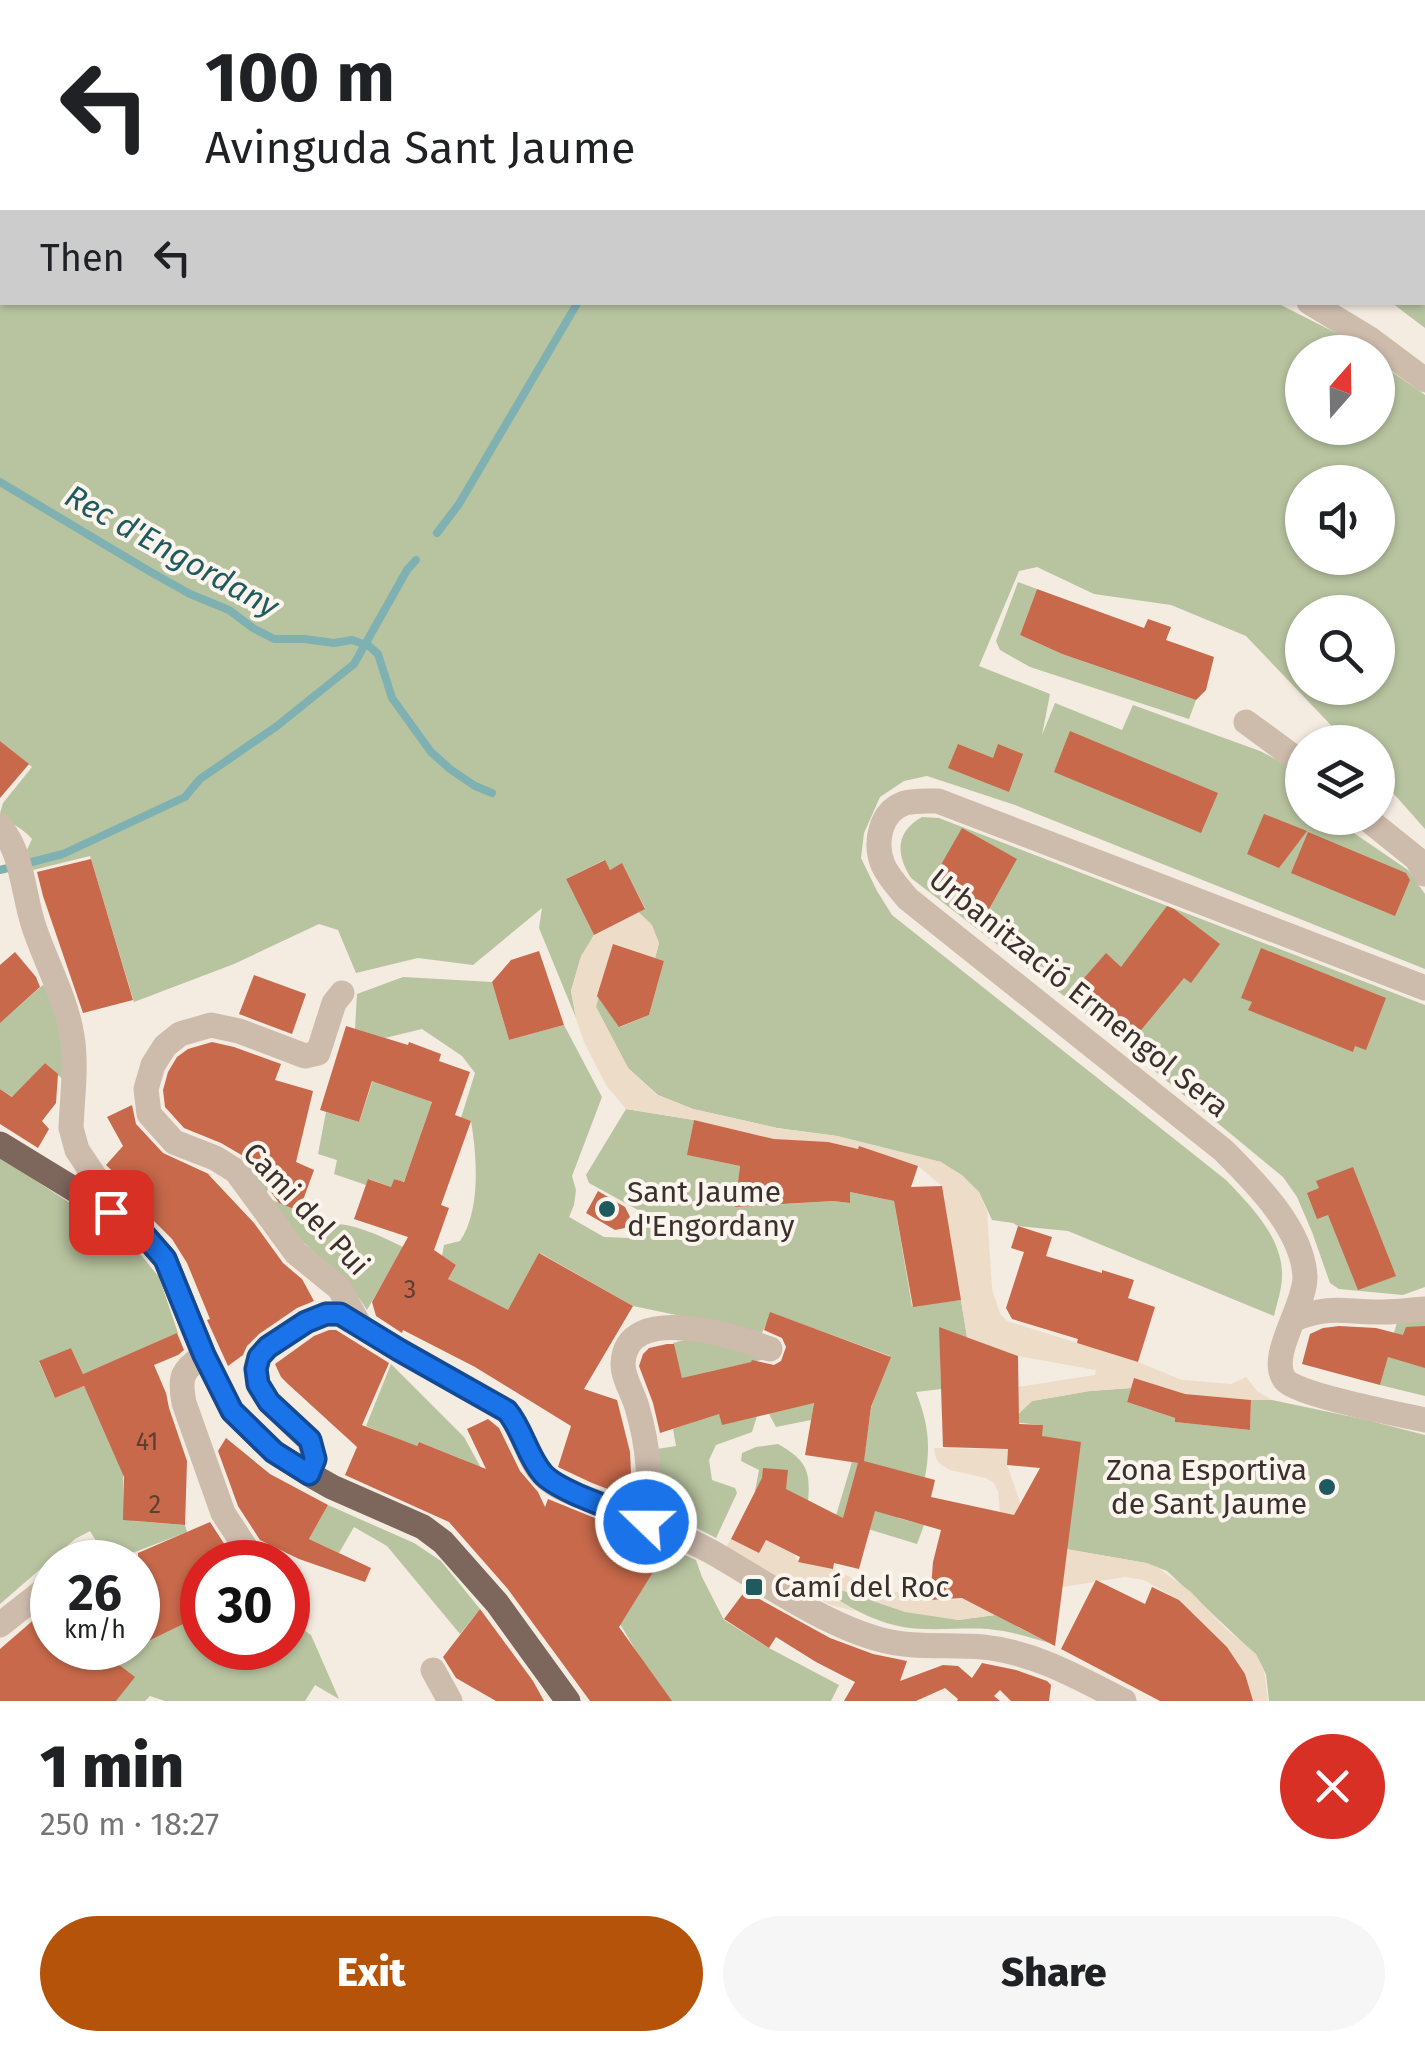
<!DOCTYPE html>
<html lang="en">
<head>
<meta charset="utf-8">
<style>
  body { margin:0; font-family:"Fira Sans",sans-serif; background:#f6f6f6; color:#202124; height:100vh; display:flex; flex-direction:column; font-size:38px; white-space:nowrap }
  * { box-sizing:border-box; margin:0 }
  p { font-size:32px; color:#757577 }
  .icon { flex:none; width:55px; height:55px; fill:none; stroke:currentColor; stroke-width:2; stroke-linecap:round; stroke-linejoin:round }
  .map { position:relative; height:1701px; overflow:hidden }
  .sheet { display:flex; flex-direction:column; background:#fff; flex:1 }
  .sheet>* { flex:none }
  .banner { position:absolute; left:0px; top:0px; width:1425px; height:305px; box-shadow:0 2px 8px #0004; background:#fff; color:#202124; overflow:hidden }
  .needle { width:65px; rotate:20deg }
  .fabs { position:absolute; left:1285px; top:335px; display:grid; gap:20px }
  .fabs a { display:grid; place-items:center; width:110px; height:110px; border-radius:50%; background:#fff; box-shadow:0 2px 8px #0004; font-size:50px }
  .speed { position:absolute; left:30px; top:1540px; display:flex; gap:20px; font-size:50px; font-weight:700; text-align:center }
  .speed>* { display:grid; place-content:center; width:130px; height:130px; border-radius:50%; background:#fff; box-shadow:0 2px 8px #0004; line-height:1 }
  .speed small { font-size:25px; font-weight:400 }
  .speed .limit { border:15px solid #d22; background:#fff; color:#111 }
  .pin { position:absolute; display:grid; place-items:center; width:85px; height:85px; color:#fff; margin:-42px; border-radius:20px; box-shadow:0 5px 15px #0006 }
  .me { position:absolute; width:110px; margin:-55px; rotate:292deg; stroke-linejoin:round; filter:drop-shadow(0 0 8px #0008) }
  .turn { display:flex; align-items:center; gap:35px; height:210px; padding:0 40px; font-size:45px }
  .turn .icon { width:130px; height:130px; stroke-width:2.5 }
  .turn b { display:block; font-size:70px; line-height:85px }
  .then { display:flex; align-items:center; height:95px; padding:0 40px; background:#0003; gap:20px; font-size:38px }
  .round { display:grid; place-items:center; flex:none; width:105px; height:105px; border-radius:52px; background:#f6f6f6 }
  .summary { display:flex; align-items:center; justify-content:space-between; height:170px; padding:0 40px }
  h1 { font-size:60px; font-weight:800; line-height:75px }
  .cta { display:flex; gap:20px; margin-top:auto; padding:20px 40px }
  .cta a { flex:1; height:115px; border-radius:60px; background:#b45309; color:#fff; font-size:40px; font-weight:800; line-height:115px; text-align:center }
  .cta a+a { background:#f6f6f6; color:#202124 }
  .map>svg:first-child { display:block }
</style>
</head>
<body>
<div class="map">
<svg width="1425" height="1701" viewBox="0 0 1425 1701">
  <rect width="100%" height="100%" fill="#f4ebe1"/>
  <g fill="#b8c4a0" fill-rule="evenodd">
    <path d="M0,0h466l3,2h-467v300h901l4,3 1,-3 369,1 63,32 25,17h-63v76h76v-66l47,33v434l-47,-53v-34h-31l-101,-106 -75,-31 -77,-11 -57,-27 -18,4 -40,95 71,28 -8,41 13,-32 67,27 11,-25 127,46 42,22v45h46l-3,9 63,43 17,24v75l-410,-164 -88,-29 -23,5 -24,16 -16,36 -3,25 16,33 15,24 334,265c25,26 57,58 56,96 0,13 -5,27 -8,40l-206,-85 -50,-5 -5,-3 -21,-3 -13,-28 -38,-30 -104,-26 -60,-8 -84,-19 -35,-14 -30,-27 -32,-61 1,-11 23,31 29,-12 15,-54 -9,-3 4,-15 -9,-20 -12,-11 7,-4 -23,-44 -12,6 -6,-10 -38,19 28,56 -14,25 -9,31 5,27 -37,-90 3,-20 -69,57 -55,-7 -62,15 -18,-43 -19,-6 -85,40 -100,38 -44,-146 -57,14 -6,-20 5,-11c-10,-12 -22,-15 -32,-26l3,-10 29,-36 -32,-26zM1302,482h76v76h-76zM1302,612h76v76h-76z"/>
    <polygon points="625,0 914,0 917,2 628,2"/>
    <polygon points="985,0 1136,0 1136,2 982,2"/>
    <polygon points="1423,263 1425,263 1425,328 1392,303 1422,302"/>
    <polygon points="1018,582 1037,589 1020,635 1062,654 1196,700 1189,719 1030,667 1000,650 996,641"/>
    <path d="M922,817l17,1 486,187v282l-22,8 -64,-6 -9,-6 -18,-51 -15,-35 -14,-20 -219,-181 -153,-118c-15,-23 -16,-46 11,-61z"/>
    <path d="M403,977l89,5 17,58 55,-15 38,72 -30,79 4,14 -2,15 -5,12 35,20 26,1 10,-9 -2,-19 -49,-27 -3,-8 40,-66 68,11 -6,35 52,11 -4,41 97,-6 17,2v-11l44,9 18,105 49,-6 6,37 -27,4 1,48 -25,3c12,31 15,52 9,85l-47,22 23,7 -3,12 26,7 -7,19 -82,-25 17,-57 11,2 8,-56 19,-52 -119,-43 -9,20 -129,-27 -93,-53 -32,58 -60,-32 8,-14 -14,-9 2,-11 16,-4c21,-31 17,-84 11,-120l-10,-3 14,-45 -13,-17 -40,-27 -37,9 -30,-9 2,-35z"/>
    <polygon points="43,985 51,993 70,1086 45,1063 13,1097 0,1089 0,1018 3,1020"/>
    <polygon points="373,1080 432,1102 405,1179 403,1182 394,1179 391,1187 369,1179 366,1185 334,1174 337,1160 318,1154 326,1112 359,1122"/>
    <path d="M246,1150l32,12 -13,35 34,14 -1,9c16,5 32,2 48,5 26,5 52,20 76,31h-24l-31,54c-23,-37 -53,-54 -81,-86 -18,-20 -28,-45 -45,-66z"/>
    <polygon points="0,1157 132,1244 159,1277 178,1333 83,1374 71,1348 39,1362 55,1398 84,1386 123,1474 124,1512 133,1521 185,1525 187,1532 109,1562 90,1531 75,1539 0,1604"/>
    <polygon points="1425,1321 1425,1396 1380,1385 1397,1322"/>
    <polygon points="684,1340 722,1343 770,1358 708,1372 722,1424 757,1416 752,1432 716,1445 709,1460 712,1480 735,1488 737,1493 716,1538 693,1526 659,1515 657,1449 676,1446 673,1429 693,1422 673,1343"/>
    <polygon points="391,1364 464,1437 486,1477 480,1481 461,1459 419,1442 416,1447 366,1426"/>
    <polygon points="1131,1388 1127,1402 1175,1418 1176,1422 1250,1430 1251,1400 1272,1400 1367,1420 1425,1435 1425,1701 1269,1701 1266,1674 1256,1655 1167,1571 1146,1563 1066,1549 1042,1436 1042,1425 1010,1422 1032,1401 1089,1391"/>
    <polygon points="815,1397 811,1420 776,1427 769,1414"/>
    <path d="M778,1444c28,16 33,26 30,57l-53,-10 4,-21 -18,-9 1,-8 14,-6z"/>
    <polygon points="328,1505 414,1543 441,1561 480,1609 460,1634 387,1546 354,1527 339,1553 309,1539"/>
    <polygon points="668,1548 696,1560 702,1577 724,1620 769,1648 839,1685 831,1701 666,1701 620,1624"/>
    <path d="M797,1574l22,9 139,37 37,-5 54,28c-20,-6 -39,-12 -61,-14 -31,-2 -63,4 -94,-4 -36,-9 -66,-32 -97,-51z"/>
    <polygon points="202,1615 202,1648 288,1648 288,1619 311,1635 339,1699 315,1685 305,1701 165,1701 150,1696 145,1701 116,1701 132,1676 118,1664 132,1648 138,1648 138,1639 144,1628 152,1639"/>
  </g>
  <polygon fill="#ecdcc8" points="638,912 652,925 659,943 655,958 613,945 596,1007 628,1068 657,1095 693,1109 777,1128 837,1136 941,1162 962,1175 979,1192 987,1211 992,1289 1000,1314 1007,1321 1138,1362 1182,1380 1231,1384 1246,1377 1257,1391 1272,1400 1250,1400 1185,1394 1134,1378 1131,1388 1090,1391 1032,1401 1010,1422 1007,1465 1030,1530 1066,1549 1146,1563 1157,1567 1191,1592 1225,1628 1256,1654 1264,1670 1268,1701 1252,1701 1245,1674 1227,1647 1179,1600 1144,1580 1125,1577 1050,1589 995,1615 958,1620 905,1612 805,1578 855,1611 831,1605 773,1577 726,1547 731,1539 759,1552 766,1540 794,1554 798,1562 832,1568 858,1581 913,1597 936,1600 991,1599 1000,1512 998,1491 994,1483 986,1478 950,1470 940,1464 936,1458 934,1448 995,1449 1006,1403 1018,1387 1095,1375 1096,1370 1018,1356 967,1337 942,1186 918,1166 860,1147 858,1149 774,1139 694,1120 626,1109 606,1085 584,1042 576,1018 571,991 581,956 594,935"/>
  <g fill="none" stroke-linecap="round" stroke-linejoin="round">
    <g stroke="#7fb0b2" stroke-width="8">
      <polyline points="689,2 691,0"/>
      <polyline points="970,2 973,0"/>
      <polyline points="0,482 149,571 190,594 229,610 253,628 274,639 304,639 334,643 352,640 369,646 378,654 392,698 431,752 450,769 475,786 492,793"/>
      <polyline points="437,533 459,504 578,302"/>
      <polyline points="0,870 63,854 185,797 200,779 277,726 354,664 407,570 416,560"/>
    </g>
  </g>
  <g fill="#c8694b">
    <polygon points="1037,589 1144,628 1148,619 1171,627 1166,640 1214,657 1206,690 1196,700 1062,654 1020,635"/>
    <polygon points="1070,731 1218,793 1201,833 1054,772"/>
    <polygon points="0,741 29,764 0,798"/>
    <polygon points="958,744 993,758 998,744 1023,754 1009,792 948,768"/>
    <polygon points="1264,814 1307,831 1279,868 1247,854"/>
    <polygon points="962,828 1017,859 989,909 934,877"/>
    <polygon points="1308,832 1406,873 1410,880 1395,916 1291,873"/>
    <polygon points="91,859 133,1000 83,1013 43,896 37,872"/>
    <polygon points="605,860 610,870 622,863 645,909 594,935 566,879"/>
    <polygon points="1167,906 1174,909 1220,944 1191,983 1184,978 1137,1035 1078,985 1106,953 1121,967"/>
    <polygon points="613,944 664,961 649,1015 619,1027 597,996"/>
    <polygon points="1261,948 1386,998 1366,1050 1355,1046 1353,1052 1248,1010 1252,1002 1241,998"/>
    <polygon points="539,951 564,1025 509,1040 492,982 511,960"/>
    <polygon points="15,952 36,977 40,987 0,1023 0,965"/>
    <polygon points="254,975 306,994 292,1034 239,1014"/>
    <polygon points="346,1026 408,1045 409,1042 441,1054 439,1061 470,1072 455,1115 471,1121 441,1205 449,1208 434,1250 456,1265 448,1279 508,1310 539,1253 633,1306 584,1389 617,1400 630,1452 632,1494 626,1496 592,1483 558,1467 571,1426 475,1367 403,1330 402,1333 376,1316 372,1302 408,1237 354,1219 368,1179 391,1187 394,1179 404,1182 432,1102 372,1081 359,1122 320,1110"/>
    <polygon points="212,1042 234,1047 281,1064 275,1080 313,1091 296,1162 314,1170 299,1211 279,1203 245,1157 221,1143 184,1128 165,1107 163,1090 168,1072 177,1057 188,1049"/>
    <polygon points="45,1063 58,1074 56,1103 42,1121 49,1129 38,1148 0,1124 0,1089 12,1097"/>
    <polygon points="132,1105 136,1124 163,1153 213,1176 208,1174 254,1223 283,1263 302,1279 314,1301 297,1308 259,1334 247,1346 243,1355 228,1366 207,1320 210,1319 187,1263 172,1239 153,1220 142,1199 106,1165 123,1146 107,1117"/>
    <polygon points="694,1120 774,1139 828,1142 858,1149 859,1146 918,1166 911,1187 942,1186 961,1300 913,1307 894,1201 850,1192 850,1203 833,1201 735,1207 740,1166 687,1155"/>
    <polygon points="1353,1167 1396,1276 1358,1290 1328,1215 1317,1219 1307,1193 1319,1188 1316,1181"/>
    <polygon points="598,1191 625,1207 630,1217 625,1228 615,1230 586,1213"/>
    <polygon points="1018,1226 1052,1237 1046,1256 1102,1273 1102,1270 1134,1280 1128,1298 1155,1307 1138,1362 1077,1343 1078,1339 1012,1319 1006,1308 1024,1252 1011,1248"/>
    <polygon points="770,1312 891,1357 871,1407 864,1461 935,1480 931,1497 1014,1515 1040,1468 1007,1465 1008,1449 943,1447 939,1327 1018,1356 1019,1424 1043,1425 1042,1436 1081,1442 1055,1646 962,1598 930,1600 933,1562 941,1530 875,1511 859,1569 834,1563 833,1569 798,1562 800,1557 766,1540 759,1553 731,1539 762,1478 763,1468 788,1470 786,1489 843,1518 858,1463 805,1455 814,1403 722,1425 719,1414 660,1433 653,1403 639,1366 643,1354 649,1348 667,1344 674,1344 682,1378 751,1362 752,1360 774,1365 781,1361 786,1347 782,1338 764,1330"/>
    <polygon points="1339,1326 1376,1328 1403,1335 1406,1327 1425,1326 1425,1368 1388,1357 1380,1385 1302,1364 1310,1334 1323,1328"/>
    <polygon points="329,1330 336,1330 389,1363 362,1425 417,1446 419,1442 486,1469 467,1429 488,1419 499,1428 520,1471 538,1492 545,1507 548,1499 607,1523 625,1531 622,1534 663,1556 619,1627 672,1701 590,1701 507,1588 449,1522 345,1475 357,1447 288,1384 281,1377 275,1364 314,1336"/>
    <polygon points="177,1333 184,1350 178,1355 154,1365 166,1393 169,1408 187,1461 185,1525 123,1520 124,1477 84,1386 55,1398 39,1361 71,1348 83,1374"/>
    <polygon points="1134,1378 1185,1394 1251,1400 1250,1430 1175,1422 1175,1418 1127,1402"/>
    <polygon points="226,1438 270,1474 328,1505 309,1539 371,1568 365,1582 299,1559 260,1540 238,1506 218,1451"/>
    <polygon points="210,1522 236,1562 202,1562 202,1615 138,1646 138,1553"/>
    <polygon points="1096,1580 1145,1604 1152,1587 1179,1600 1227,1647 1245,1674 1253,1701 1160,1701 1061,1649"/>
    <polygon points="745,1591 830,1638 873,1654 907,1661 900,1681 943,1665 958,1666 972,1678 982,1663 1016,1670 1047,1681 1051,1685 1049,1701 1011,1701 1000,1690 994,1696 1000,1701 957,1701 958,1699 945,1688 916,1701 844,1701 855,1682 816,1662 776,1637 769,1648 724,1619"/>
    <polygon points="52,1604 52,1648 97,1648 135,1677 116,1701 0,1701 0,1649"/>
    <polygon points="480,1609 533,1681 544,1701 496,1701 456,1678 443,1657"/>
  </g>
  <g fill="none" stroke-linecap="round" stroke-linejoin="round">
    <g stroke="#cdbbac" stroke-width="25">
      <polyline points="491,0 494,2"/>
      <polyline points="948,0 951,2"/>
      <polyline points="1155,0 1156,2"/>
      <polyline points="1249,0 1251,2"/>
      <polyline points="1388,0 1389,2"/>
      <polyline points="558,2 560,0"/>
      <polyline points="1422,77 1425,82"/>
      <polyline points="1422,252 1425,253"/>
      <polyline points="1309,302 1370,339 1425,380"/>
      <polyline points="1246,722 1302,763"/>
      <polyline points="1366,818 1417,859 1425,874"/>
      <path d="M0,826c23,27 23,69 34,101 12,36 32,71 38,109 5,30 0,62 -1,92l6,22 18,27 35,33 9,19"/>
      <path d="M1425,988l-487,-187c-11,0 -23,-1 -33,2 -25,8 -31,40 -22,62 6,13 16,23 25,34l315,251c31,31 80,79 82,127 0,30 -38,80 -20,103 10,14 117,35 140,40"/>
      <polyline points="342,993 334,1003 318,1053 305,1056 239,1031 211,1025 180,1034 165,1046 153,1065 146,1089 149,1114 174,1142 215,1158 236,1171 296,1253 339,1288 359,1324"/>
      <path d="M1295,1319c37,-15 52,-6 89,-7 14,0 27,-2 41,-3"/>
      <path d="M204,1355c-22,15 -25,22 -20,48l39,110 32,49"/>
      <path d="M309,1474l6,-15 -6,-19 -40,-38 -11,-17 -2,-16 3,-12 9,-10 38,-25 20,-8h15l58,36 108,61c16,20 22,51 37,65 17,16 48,24 69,32 35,15 71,28 104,47 48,28 107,69 161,84 34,10 70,5 105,8 51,5 96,31 141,54"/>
      <path d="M646,1522c5,-42 3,-74 -9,-115 -4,-14 -14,-29 -14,-43 2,-64 114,-27 147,-15"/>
      <polyline points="0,1625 52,1584"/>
      <polyline points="433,1670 450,1701"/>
    </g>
    <polyline stroke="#7d675c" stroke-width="25" points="0,1144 139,1229 165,1259 204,1355 232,1411 274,1452 309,1474 332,1487 423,1527 443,1542 497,1603 568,1701"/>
  </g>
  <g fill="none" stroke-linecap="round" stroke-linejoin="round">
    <defs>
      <path id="route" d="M111,1212l28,17 26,30 39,96 28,56 42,41 35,22 6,-15 -5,-19 -41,-38 -11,-18 -2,-15 3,-12 9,-10 38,-25 20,-8h14l59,36 108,61c16,19 20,45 36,63 16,18 78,37 103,48"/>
    </defs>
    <use href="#route" stroke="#114b97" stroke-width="25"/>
    <use href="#route" stroke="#1a73e8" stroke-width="18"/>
  </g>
  <g fill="#1f5a5e" stroke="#fbf5ee" stroke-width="4">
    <circle cx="607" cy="1209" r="10"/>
    <circle cx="1327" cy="1487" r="10"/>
    <rect x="744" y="1577" width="20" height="20" rx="5"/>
  </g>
  <g text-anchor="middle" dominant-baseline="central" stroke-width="8" stroke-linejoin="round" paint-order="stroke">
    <g font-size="25" fill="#5e3e33">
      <text x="410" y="1290">3</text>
      <text x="147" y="1442">41</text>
      <text x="155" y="1505">2</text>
    </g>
    <g font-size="30" fill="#3b302b" stroke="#fbf5ee">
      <text transform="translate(1079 993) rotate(39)">Urbanització Ermengol Sera</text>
      <text transform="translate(306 1209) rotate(47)">Cami del Pui</text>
    </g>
    <g font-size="30" fill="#3b302b" stroke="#fbf5ee" text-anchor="start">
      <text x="627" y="1192">Sant Jaume<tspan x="627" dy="34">d'Engordany</tspan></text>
      <text x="1307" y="1470" text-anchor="end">Zona Esportiva<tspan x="1307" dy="34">de Sant Jaume</tspan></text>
      <text x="774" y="1587">Camí del Roc</text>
    </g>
    <g font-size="32" font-style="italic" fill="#1f5a5e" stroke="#fbf5ee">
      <text transform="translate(172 551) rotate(29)">Rec d'Engordany</text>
    </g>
  </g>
</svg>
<div class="fabs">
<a><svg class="needle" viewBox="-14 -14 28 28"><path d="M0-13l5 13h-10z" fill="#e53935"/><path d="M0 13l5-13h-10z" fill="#757577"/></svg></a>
<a><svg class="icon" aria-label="sound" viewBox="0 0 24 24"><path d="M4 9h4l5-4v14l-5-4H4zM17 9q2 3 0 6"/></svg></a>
<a><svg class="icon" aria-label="search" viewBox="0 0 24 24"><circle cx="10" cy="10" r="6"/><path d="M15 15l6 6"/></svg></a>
<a><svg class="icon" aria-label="layers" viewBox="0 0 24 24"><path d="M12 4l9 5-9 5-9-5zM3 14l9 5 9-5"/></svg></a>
</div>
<div class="speed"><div>26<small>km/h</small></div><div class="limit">30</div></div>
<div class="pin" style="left:111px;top:1212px;background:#d93025"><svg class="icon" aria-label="arrive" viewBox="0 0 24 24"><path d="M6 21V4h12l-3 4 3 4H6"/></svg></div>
<svg class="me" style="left:646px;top:1522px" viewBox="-20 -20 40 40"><circle r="17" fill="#1a73e8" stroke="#fff" stroke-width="3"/><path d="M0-11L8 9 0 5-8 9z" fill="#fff"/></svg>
<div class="banner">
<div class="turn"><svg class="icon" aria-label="left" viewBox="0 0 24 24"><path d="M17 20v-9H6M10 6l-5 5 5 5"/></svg><div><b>100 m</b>Avinguda Sant Jaume</div></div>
<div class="then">Then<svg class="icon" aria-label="left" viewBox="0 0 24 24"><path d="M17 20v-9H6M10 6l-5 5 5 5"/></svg></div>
</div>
</div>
<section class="sheet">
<div class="summary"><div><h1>1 min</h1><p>250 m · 18:27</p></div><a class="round" style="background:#d93025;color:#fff"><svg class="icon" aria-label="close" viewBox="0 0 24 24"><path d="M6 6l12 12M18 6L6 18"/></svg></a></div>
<div class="cta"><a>Exit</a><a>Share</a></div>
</section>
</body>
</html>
